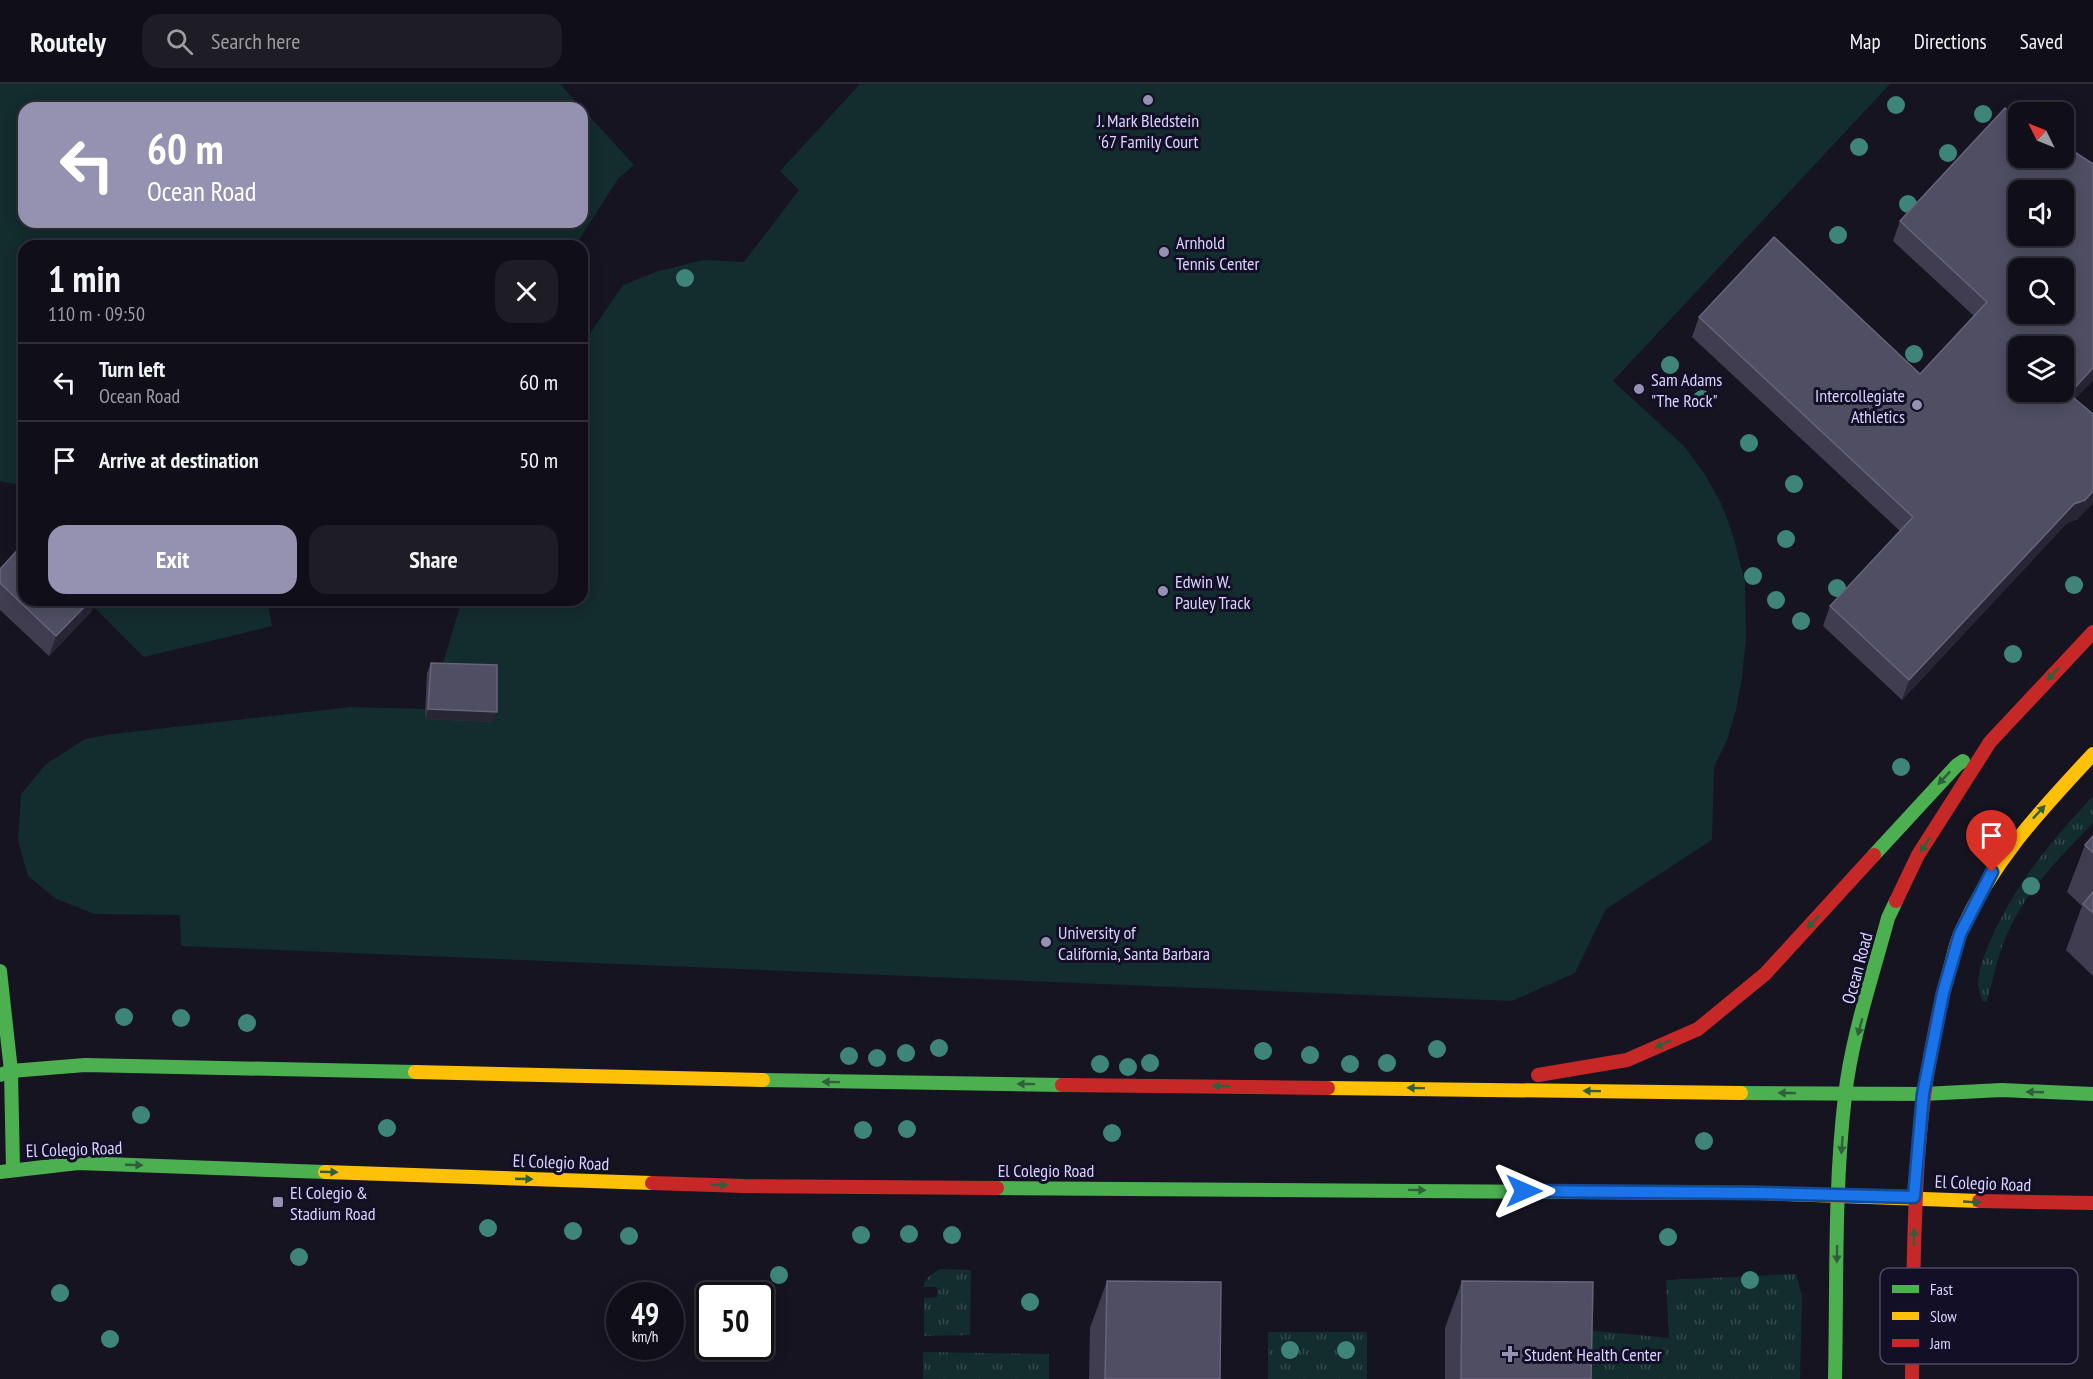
<!DOCTYPE html>
<html lang="en">
<head>
<meta charset="utf-8">
<style>
  body { margin:0; font-family:"PT Sans Narrow",sans-serif; background:#1e1d26; color:#f1f3f6; height:100vh; display:flex; flex-direction:column; font-size:22px; white-space:nowrap }
  * { box-sizing:border-box; margin:0 }
  p { font-size:20px; color:#9c9ca2 }
  .icon { flex:none; width:33px; height:33px; fill:none; stroke:currentColor; stroke-width:2; stroke-linecap:round; stroke-linejoin:round }
  .map { position:relative; flex:1; overflow:hidden }
  .panel { position:absolute; left:18px; top:156px; width:570px; height:366px; display:flex; flex-direction:column; background:#100f19; border-radius:18px; box-shadow:0 3px 15px #0003,0 0 0 2px #302f38 }
  .panel>* { flex:none }
  .banner { position:absolute; left:18px; top:18px; width:570px; height:126px; border-radius:18px; box-shadow:0 3px 15px #0003,0 0 0 2px #302f38; background:#9591b1; color:#fff; overflow:hidden }
  .needle { width:39px; rotate:313deg }
  .fabs { position:absolute; left:2008px; top:18px; display:grid; gap:12px }
  .fabs a { display:grid; place-items:center; width:66px; height:66px; border-radius:12px; background:#100f19; box-shadow:0 3px 15px #0003,0 0 0 2px #302f38; font-size:30px }
  .speed { position:absolute; left:606px; top:1198px; display:flex; gap:12px; font-size:30px; font-weight:700; text-align:center }
  .speed>* { display:grid; place-content:center; width:78px; height:78px; border-radius:50%; background:#100f19; box-shadow:0 3px 15px #0003,0 0 0 2px #302f38; line-height:1 }
  .speed small { font-size:15px; font-weight:400 }
  .speed .limit { border:3px solid #111; border-radius:9px; background:#fff; color:#111 }
  .pin { position:absolute; display:grid; place-items:center; width:51px; height:51px; color:#fff; margin:-62px -26px; border-radius:50% 50% 50% 0; rotate:-45deg; box-shadow:0 0 6px #0007 }
  .pin .icon { rotate:45deg }
  .me { position:absolute; width:66px; margin:-33px; rotate:90deg; stroke-linejoin:round; filter:drop-shadow(0 0 4px #0008) }
  .turn { display:flex; align-items:center; gap:21px; height:126px; padding:0 30px; font-size:27px }
  .turn .icon { width:78px; height:78px; stroke-width:2.5 }
  .turn b { display:block; font-size:42px; line-height:51px }
  .round { display:grid; place-items:center; flex:none; width:63px; height:63px; border-radius:18px; background:#1e1d26 }
  .summary { display:flex; align-items:center; justify-content:space-between; height:102px; padding:0 30px }
  h1 { font-size:36px; font-weight:800; line-height:45px }
  .action { display:flex; gap:12px; margin-top:auto; padding:12px 30px }
  .action a { flex:1; height:69px; border-radius:18px; background:#9591b1; color:#fff; font-size:24px; font-weight:800; line-height:69px; text-align:center }
  .action a+a { background:#1e1d26; color:#f1f3f6 }
  ul { padding:0; list-style:none }
  li { display:flex; align-items:center; gap:18px; height:78px; padding:0 30px; border-top:2px solid #302f38 }
  li div { flex:1 }
  li b { display:block; font-size:22px }
  li em { font-style:normal }
  header { display:flex; align-items:center; gap:36px; box-sizing:border-box; height:84px; padding:0 30px; background:#100f19; border-bottom:2px solid #302f38 }
  header strong { font-size:28px }
  nav { display:flex; gap:33px; margin-inline-start:auto; font-size:21px }
  .search { width:420px; height:54px; background:#1e1d26; display:flex; align-items:center; gap:15px; box-sizing:border-box; padding:0 21px; border-radius:18px; color:#9c9ca2; font-size:22px }
  .map>svg:first-child { display:block }
</style>
</head>
<body>
<header>
<strong>Routely</strong>
<div class="search"><svg class="icon" aria-label="search" viewBox="0 0 24 24"><circle cx="10" cy="10" r="6"/><path d="M15 15l6 6"/></svg>Search here</div>
<nav><a>Map</a><a>Directions</a><a>Saved</a></nav>
</header>
<div class="map">
<svg width="2093" height="1295" viewBox="0 0 2093 1295">
  <defs>
    <pattern id="grass-tufts" width="24" height="20" patternUnits="userSpaceOnUse" patternTransform="scale(1.5)"><rect width="24" height="20" fill="#132c2d"/><path d="M3 7l-1-3M5 7V3M7 7l1-3M15 17l-1-3M17 17v-4M19 17l1-3" fill="none" stroke="#354a4c"/></pattern>
  </defs>
  <rect width="100%" height="100%" fill="#161421"/>
  <g fill="url(#grass-tufts)">
    <path d="M2093,712v27c-37,38 -77,78 -93,130 -5,16 -9,32 -13,49l-5,-1c-1,-5 -4,-12 -4,-18 1,-18 10,-37 17,-53 26,-53 58,-91 98,-134z"/>
    <path d="M940,1185l31,1 -1,65 -46,1v-38l13,-1v-10h-14c3,-9 8,-13 17,-18z"/>
    <polygon points="1796,1190 1802,1212 1800,1295 1574,1295 1575,1245 1669,1254 1666,1196"/>
    <rect x="1268" y="1248" width="99" height="47"/>
    <polygon points="923,1268 1049,1270 1049,1295 923,1295"/>
  </g>
  <g fill="#132c2d" fill-rule="evenodd">
    <path d="M0,0h560l74,81 -16,14 -43,67h-551v240l-24,-5zM24,24h558v114h-558z"/>
    <polygon points="860,0 1890,0 1613,297 1684,362 1704,389 1721,419 1733,451 1745,498 1746,554 1742,594 1736,626 1727,656 1714,683 1712,756 1606,825 1575,889 1512,917 181,862 180,831 95,830 56,815 28,792 18,757 21,710 46,680 85,655 113,650 351,623 425,625 427,589 440,589 462,516 582,516 582,261 623,201 658,187 704,176 744,178 799,106 780,87"/>
    <polygon points="99,516 267,516 272,542 144,573 93,522"/>
  </g>
  <g fill="none" stroke-linecap="round" stroke-linejoin="round">
    <g stroke="#4caf50" stroke-width="14">
      <polyline points="1874,771 1957,681 1963,677"/>
      <polyline points="0,887 11,987 13,1086"/>
      <polyline points="0,991 11,987 85,981 415,988"/>
      <polyline points="763,996 1062,1001"/>
      <polyline points="1741,1009 1923,1010 2002,1006 2093,1010"/>
      <polyline points="0,1088 78,1079 325,1088"/>
      <polyline points="997,1104 1568,1108"/>
      <path d="M1835,1295c2,-94 -1,-190 10,-283 6,-57 28,-122 43,-178l8,-17"/>
    </g>
    <g stroke="#ffc107" stroke-width="14">
      <path d="M1949,888c4,-13 6,-27 12,-40 32,-72 79,-121 132,-178"/>
      <polyline points="415,988 763,996"/>
      <polyline points="1328,1004 1741,1009"/>
      <polyline points="325,1088 652,1099"/>
      <polyline points="1568,1108 1760,1109 1979,1117"/>
    </g>
    <g stroke="#c62828" stroke-width="14">
      <polyline points="1896,817 1918,771 1990,658 2093,548"/>
      <polyline points="1538,991 1627,976 1698,945 1765,890 1874,771"/>
      <polyline points="1062,1001 1328,1004"/>
      <polyline points="652,1099 744,1102 997,1104"/>
      <polyline points="1979,1117 2093,1119"/>
      <path d="M1912,1295c2,-137 -1,-274 37,-407"/>
    </g>
  </g>
  <g fill="#3e8478">
    <circle cx="1896" cy="21" r="9"/>
    <circle cx="1983" cy="30" r="9"/>
    <circle cx="1859" cy="63" r="9"/>
    <circle cx="1948" cy="69" r="9"/>
    <circle cx="1908" cy="120" r="9"/>
    <circle cx="1838" cy="151" r="9"/>
    <circle cx="685" cy="194" r="9"/>
    <circle cx="1914" cy="270" r="9"/>
    <circle cx="1670" cy="281" r="9"/>
    <circle cx="1702" cy="315" r="9"/>
    <circle cx="1749" cy="359" r="9"/>
    <circle cx="1794" cy="400" r="9"/>
    <circle cx="1786" cy="455" r="9"/>
    <circle cx="1753" cy="492" r="9"/>
    <circle cx="2074" cy="501" r="9"/>
    <circle cx="1837" cy="504" r="9"/>
    <circle cx="1776" cy="516" r="9"/>
    <circle cx="1801" cy="537" r="9"/>
    <circle cx="2013" cy="570" r="9"/>
    <circle cx="1901" cy="683" r="9"/>
    <circle cx="2031" cy="802" r="9"/>
    <circle cx="124" cy="933" r="9"/>
    <circle cx="181" cy="934" r="9"/>
    <circle cx="247" cy="939" r="9"/>
    <circle cx="939" cy="964" r="9"/>
    <circle cx="1437" cy="965" r="9"/>
    <circle cx="1263" cy="967" r="9"/>
    <circle cx="906" cy="969" r="9"/>
    <circle cx="1310" cy="971" r="9"/>
    <circle cx="849" cy="972" r="9"/>
    <circle cx="877" cy="974" r="9"/>
    <circle cx="1150" cy="979" r="9"/>
    <circle cx="1387" cy="979" r="9"/>
    <circle cx="1100" cy="980" r="9"/>
    <circle cx="1350" cy="980" r="9"/>
    <circle cx="1128" cy="983" r="9"/>
    <circle cx="141" cy="1031" r="9"/>
    <circle cx="387" cy="1044" r="9"/>
    <circle cx="907" cy="1045" r="9"/>
    <circle cx="863" cy="1046" r="9"/>
    <circle cx="1112" cy="1049" r="9"/>
    <circle cx="1704" cy="1057" r="9"/>
    <circle cx="488" cy="1144" r="9"/>
    <circle cx="573" cy="1147" r="9"/>
    <circle cx="909" cy="1150" r="9"/>
    <circle cx="861" cy="1151" r="9"/>
    <circle cx="952" cy="1151" r="9"/>
    <circle cx="629" cy="1152" r="9"/>
    <circle cx="1668" cy="1153" r="9"/>
    <circle cx="299" cy="1173" r="9"/>
    <circle cx="779" cy="1191" r="9"/>
    <circle cx="1750" cy="1196" r="9"/>
    <circle cx="60" cy="1209" r="9"/>
    <circle cx="1030" cy="1218" r="9"/>
    <circle cx="110" cy="1255" r="9"/>
    <circle cx="1290" cy="1266" r="9"/>
    <circle cx="1346" cy="1266" r="9"/>
  </g>
  <g fill="#403d50">
    <polygon points="1900,137 2093,296 2075,315 2078,435 2067,439 1902,616 1823,542 1830,522 1900,447 1692,253 1699,233 1920,290 1974,232 1893,157"/>
    <polygon points="0,485 24,516 96,516 91,528 49,572 0,526"/>
    <polygon points="431,579 493,638 425,635 427,589"/>
    <polygon points="2093,752 2093,892 2066,866 2082,822 2067,808 2085,761"/>
    <polygon points="1107,1197 1220,1295 1089,1295 1090,1244"/>
    <polygon points="1462,1197 1591,1295 1445,1295 1445,1244"/>
  </g>
  <g fill="#282635">
    <polygon points="2093,284 2093,296 2061,330 2069,310"/>
    <polygon points="2093,407 2093,419 2078,435 2067,439 1902,616 1909,596 2074,420"/>
    <polygon points="91,516 96,516 91,528 49,572 56,552"/>
    <polygon points="428,625 497,628 493,638 425,635"/>
  </g>
  <g fill="#504e63" stroke="#66637b" stroke-width="1.5" fill-rule="evenodd">
    <path d="M2005,24l14,10v40h45v-13l29,19v204l-24,26 24,20v77l-8,9 -11,4 -165,176 -79,-74 83,-89 -214,-200 75,-80 146,137 67,-72 -87,-81zM2019,106h45v46h-45zM2019,184h45v46h-45zM2019,262h45v46h-45z"/>
    <polygon points="24,459 24,516 91,516 56,552 0,499 0,485"/>
    <polygon points="431,579 497,581 497,628 428,625"/>
    <polygon points="2093,752 2093,769 2085,761"/>
    <polygon points="2093,808 2093,829 2083,820"/>
    <polygon points="1107,1197 1221,1198 1220,1295 1105,1295"/>
    <polygon points="1462,1197 1593,1198 1591,1295 1461,1295"/>
  </g>
  <defs><path id="oneway-solid" d="M-6-.8H1V-3.2L6.5 0L1 3.2V.8H-6Z" transform="scale(1.5)"/></defs>
  <g fill="#305f3b">
    <use href="#oneway-solid" transform="translate(2053 590) rotate(133)"/>
    <use href="#oneway-solid" transform="translate(1944 694) rotate(133)"/>
    <use href="#oneway-solid" transform="translate(2039 728) rotate(-47)"/>
    <use href="#oneway-solid" transform="translate(1925 761) rotate(123)"/>
    <use href="#oneway-solid" transform="translate(1813 838) rotate(133)"/>
    <use href="#oneway-solid" transform="translate(1860 943) rotate(105)"/>
    <use href="#oneway-solid" transform="translate(1663 960) rotate(156)"/>
    <use href="#oneway-solid" transform="translate(831 998) rotate(-179)"/>
    <use href="#oneway-solid" transform="translate(1026 1000) rotate(-179)"/>
    <use href="#oneway-solid" transform="translate(1221 1002) rotate(-179)"/>
    <use href="#oneway-solid" transform="translate(1416 1004) rotate(-179)"/>
    <use href="#oneway-solid" transform="translate(1592 1007) rotate(-179)"/>
    <use href="#oneway-solid" transform="translate(2035 1008) rotate(-178)"/>
    <use href="#oneway-solid" transform="translate(1787 1009) rotate(-179)"/>
    <use href="#oneway-solid" transform="translate(1842 1061) rotate(94)"/>
    <use href="#oneway-solid" transform="translate(134 1081) rotate(2)"/>
    <use href="#oneway-solid" transform="translate(329 1088) rotate(2)"/>
    <use href="#oneway-solid" transform="translate(524 1095) rotate(2)"/>
    <use href="#oneway-solid" transform="translate(719 1101) rotate(2)"/>
    <use href="#oneway-solid" transform="translate(1417 1106) rotate(1)"/>
    <use href="#oneway-solid" transform="translate(1972 1118) rotate(3)"/>
    <use href="#oneway-solid" transform="translate(1914 1153) rotate(-90)"/>
    <use href="#oneway-solid" transform="translate(1837 1170) rotate(91)"/>
  </g>
  <g fill="none" stroke-linecap="round" stroke-linejoin="round">
    <defs>
      <polyline id="route" points="1524,1107 1760,1109 1914,1113 1923,1010 1943,909 1960,850 1992,788"/>
    </defs>
    <use href="#route" stroke="#114b97" stroke-width="15"/>
    <use href="#route" stroke="#1a73e8" stroke-width="10"/>
  </g>
  <g fill="#9591b1" stroke="#130f26" stroke-width="2">
    <circle cx="1148" cy="16" r="6"/>
    <circle cx="1164" cy="168" r="6"/>
    <circle cx="1639" cy="305" r="6"/>
    <circle cx="1917" cy="321" r="6"/>
    <circle cx="1163" cy="507" r="6"/>
    <circle cx="1046" cy="858" r="6"/>
    <rect x="272" y="1112" width="12" height="12" rx="3"/>
    <path d="M1507 1261h6v6h6v6h-6v6h-6v-6h-6v-6h6z"/>
  </g>
  <g text-anchor="middle" dominant-baseline="central" stroke-width="6" stroke-linejoin="round" paint-order="stroke">
    <g font-size="18" fill="#d9d4ff" stroke="#130f26" text-anchor="start">
      <text x="1148" y="36" text-anchor="middle">J. Mark Bledstein<tspan x="1148" dy="21">'67 Family Court</tspan></text>
      <text x="1176" y="158">Arnhold<tspan x="1176" dy="21">Tennis Center</tspan></text>
      <text x="1651" y="295">Sam Adams<tspan x="1651" dy="21">"The Rock"</tspan></text>
      <text x="1905" y="311" text-anchor="end">Intercollegiate<tspan x="1905" dy="21">Athletics</tspan></text>
      <text x="1175" y="497">Edwin W.<tspan x="1175" dy="21">Pauley Track</tspan></text>
      <text x="1058" y="848">University of<tspan x="1058" dy="21">California, Santa Barbara</tspan></text>
      <text x="290" y="1108">El Colegio &amp;<tspan x="290" dy="21">Stadium Road</tspan></text>
      <text x="1524" y="1270">Student Health Center</text>
    </g>
    <g font-size="18" fill="#d9d4ff" stroke="#130f26">
      <text transform="translate(1857 884) rotate(-75)">Ocean Road</text>
      <text transform="translate(74 1065) rotate(-2)">El Colegio Road</text>
      <text transform="translate(561 1078) rotate(2)">El Colegio Road</text>
      <text x="1046" y="1086">El Colegio Road</text>
      <text transform="translate(1983 1099) rotate(2)">El Colegio Road</text>
    </g>
  </g>
  <rect x="1880" y="1184" width="198" height="96" rx="9" fill="#130f26" stroke="#4e4a67" stroke-width="1.5"/>
  <rect x="1892" y="1201" width="27" height="8" fill="#4caf50"/>
  <rect x="1892" y="1228" width="27" height="8" fill="#ffc107"/>
  <rect x="1892" y="1255" width="27" height="8" fill="#c62828"/>
  <g font-size="16" fill="#d9d4ff">
    <text x="1930" y="1211">Fast</text>
    <text x="1930" y="1238">Slow</text>
    <text x="1930" y="1265">Jam</text>
  </g>
</svg>
<div class="fabs">
<a><svg class="needle" viewBox="-14 -14 28 28"><path d="M0-13l5 13h-10z" fill="#e53935"/><path d="M0 13l5-13h-10z" fill="#9c9ca2"/></svg></a>
<a><svg class="icon" aria-label="sound" viewBox="0 0 24 24"><path d="M4 9h4l5-4v14l-5-4H4zM17 9q2 3 0 6"/></svg></a>
<a><svg class="icon" aria-label="search" viewBox="0 0 24 24"><circle cx="10" cy="10" r="6"/><path d="M15 15l6 6"/></svg></a>
<a><svg class="icon" aria-label="layers" viewBox="0 0 24 24"><path d="M12 4l9 5-9 5-9-5zM3 14l9 5 9-5"/></svg></a>
</div>
<div class="speed"><div>49<small>km/h</small></div><div class="limit">50</div></div>
<div class="pin" style="left:1992px;top:788px;background:#d93025"><svg class="icon" aria-label="arrive" viewBox="0 0 24 24"><path d="M6 21V4h12l-3 4 3 4H6"/></svg></div>
<svg class="me" style="left:1524px;top:1107px" viewBox="-20 -20 40 40"><path d="M0-17L14 15 0 8-14 15z" fill="#1a73e8" stroke="#fff" stroke-width="4"/></svg>
<div class="banner">
<div class="turn"><svg class="icon" aria-label="left" viewBox="0 0 24 24"><path d="M17 20v-9H6M10 6l-5 5 5 5"/></svg><div><b>60 m</b>Ocean Road</div></div>
</div>
<section class="panel">
<div class="summary"><div><h1>1 min</h1><p>110 m · 09:50</p></div><a class="round"><svg class="icon" aria-label="close" viewBox="0 0 24 24"><path d="M6 6l12 12M18 6L6 18"/></svg></a></div>
<ul>
<li><svg class="icon" aria-label="left" viewBox="0 0 24 24"><path d="M17 20v-9H6M10 6l-5 5 5 5"/></svg><div><b>Turn left</b><p>Ocean Road</p></div><em>60 m</em></li>
<li><svg class="icon" aria-label="arrive" viewBox="0 0 24 24"><path d="M6 21V4h12l-3 4 3 4H6"/></svg><div><b>Arrive at destination</b></div><em>50 m</em></li>
</ul>
<div class="action"><a>Exit</a><a>Share</a></div>
</section>
</div>
</body>
</html>
